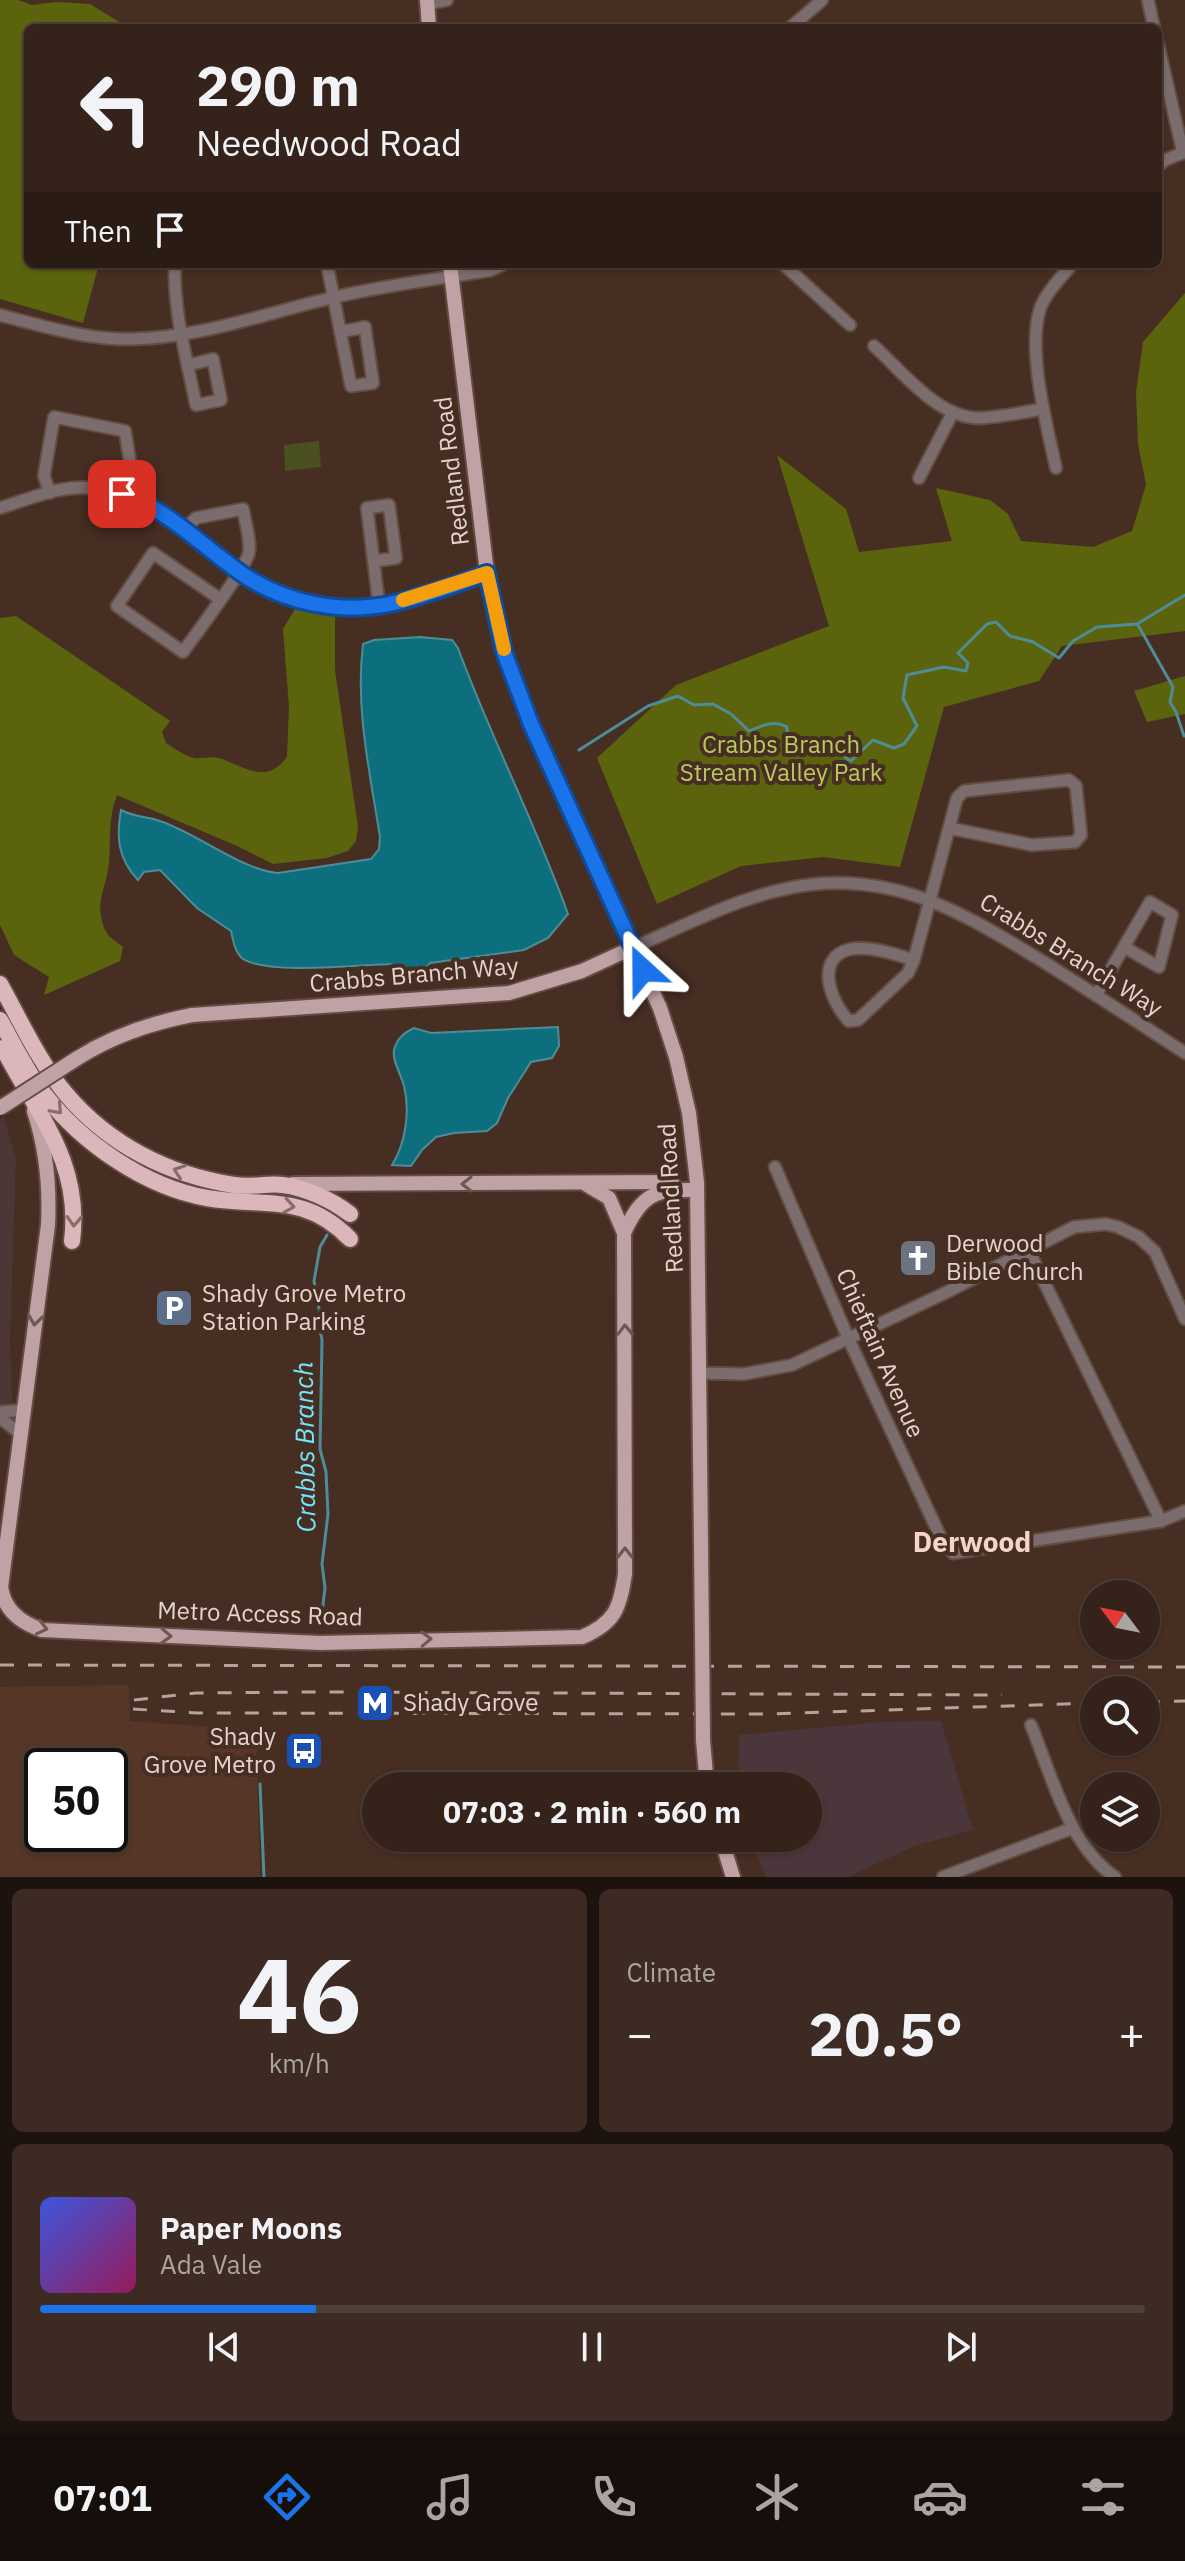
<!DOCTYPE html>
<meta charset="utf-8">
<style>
body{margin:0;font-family:"IBM Plex Sans",sans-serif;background:#3d2a23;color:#f1f3f6;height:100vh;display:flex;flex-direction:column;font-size:30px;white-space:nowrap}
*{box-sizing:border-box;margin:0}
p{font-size:26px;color:#aaa4a2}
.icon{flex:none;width:44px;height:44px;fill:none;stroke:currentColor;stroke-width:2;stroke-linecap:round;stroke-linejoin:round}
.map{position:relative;height:1877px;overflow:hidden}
.drawer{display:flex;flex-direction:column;gap:12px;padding:12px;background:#1d130e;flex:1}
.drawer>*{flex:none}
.banner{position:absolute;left:24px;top:24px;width:1138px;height:244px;border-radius:12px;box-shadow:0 2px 6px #0004,0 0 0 2px #4f3f39;background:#35221a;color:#f1f3f6;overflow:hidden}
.needle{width:52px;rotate:302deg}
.controls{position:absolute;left:1080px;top:1580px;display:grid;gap:16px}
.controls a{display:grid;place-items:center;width:80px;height:80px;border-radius:50%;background:#35221a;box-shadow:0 2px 6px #0004,0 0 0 2px #4f3f39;font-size:40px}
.speed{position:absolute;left:24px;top:1748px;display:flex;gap:16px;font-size:40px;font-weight:700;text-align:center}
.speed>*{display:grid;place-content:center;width:104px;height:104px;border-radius:50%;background:#35221a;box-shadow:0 2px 6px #0004,0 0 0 2px #4f3f39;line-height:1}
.speed .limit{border:4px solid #111;border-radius:12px;background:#fff;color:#111}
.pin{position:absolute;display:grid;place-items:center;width:68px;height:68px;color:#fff;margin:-34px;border-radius:16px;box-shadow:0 4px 12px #0006}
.me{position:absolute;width:88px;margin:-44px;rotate:336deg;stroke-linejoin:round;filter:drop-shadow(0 0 6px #0008)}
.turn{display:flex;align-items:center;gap:28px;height:168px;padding:0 40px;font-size:36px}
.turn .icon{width:104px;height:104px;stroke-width:2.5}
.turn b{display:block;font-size:56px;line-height:68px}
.then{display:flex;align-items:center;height:76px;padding:0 40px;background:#0003;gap:16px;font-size:30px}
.big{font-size:60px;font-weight:700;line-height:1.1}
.drawer .widget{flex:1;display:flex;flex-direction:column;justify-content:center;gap:12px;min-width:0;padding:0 28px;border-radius:12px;background:#3d2a23}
.drawer .dial{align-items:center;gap:0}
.dial b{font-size:104px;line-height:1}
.song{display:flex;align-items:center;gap:24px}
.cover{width:96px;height:96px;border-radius:12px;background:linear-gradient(135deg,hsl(230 70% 55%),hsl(330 70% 35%))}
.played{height:8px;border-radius:4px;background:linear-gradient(90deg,#1a73e8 25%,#4f3f39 25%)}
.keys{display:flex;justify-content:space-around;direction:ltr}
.heat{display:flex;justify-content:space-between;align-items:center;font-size:44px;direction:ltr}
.drawer .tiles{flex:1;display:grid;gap:12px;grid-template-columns:1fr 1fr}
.widget:last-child{grid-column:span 2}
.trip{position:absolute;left:362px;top:1772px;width:460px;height:80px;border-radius:40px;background:#35221a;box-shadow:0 2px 6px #0004,0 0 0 2px #4f3f39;font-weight:700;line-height:80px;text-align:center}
.dock{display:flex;height:128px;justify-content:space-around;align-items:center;background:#150e0a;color:#aaa4a2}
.dock .icon{width:56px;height:56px}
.dock .current{color:#1a73e8}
.dock b{font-size:36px;color:#f1f3f6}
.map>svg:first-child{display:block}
</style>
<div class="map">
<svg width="1185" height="1877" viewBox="0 0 1185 1877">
<rect width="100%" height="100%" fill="#472e23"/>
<polygon fill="#4c3736" points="4,1117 16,1159 10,1339 12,1406 0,1405 0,1120"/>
<polygon fill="#4b363b" points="941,1721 973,1830 914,1846 848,1877 766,1877 751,1838 808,1838 808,1786 738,1786 739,1735 880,1722"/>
<path fill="#563627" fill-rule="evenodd" d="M129,1685L130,1721L256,1730L260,1877H0V1687ZM42,1766H110V1834H42Z"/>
<polygon fill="#4a501f" points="319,441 321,467 285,471 284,445"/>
<g fill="#5b640d">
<polygon points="0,0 18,0 32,5 56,2 90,4 129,28 28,28 28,264 99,264 83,323 0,299"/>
<polygon points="1185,293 1185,631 1062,646 1039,681 944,707 900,867 823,857 741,866 657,904 597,758 676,685 829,626 777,455 846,509 859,552 952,541 936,488 990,500 1008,514 1021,541 1093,547 1132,531 1146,485 1138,444 1136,392 1143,342"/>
<path d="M295,609L335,614V670L358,827L356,841L348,851L327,858L273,864L237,846L117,795C108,817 111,840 109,863C107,888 93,901 105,930C108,937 117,942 123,947L120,961L44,995L49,977L14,955L0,925V618L16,616L170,721L162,732L166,743C174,748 185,756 194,758C202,759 211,756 219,758C244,766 266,786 287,757L289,706L283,629Z"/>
<polygon points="1185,676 1185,714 1147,722 1134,691"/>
</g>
<g fill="#0d6f7e" stroke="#4e8d96" stroke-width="2">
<path d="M420,637L452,640L458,648C491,738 536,824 568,914L548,938L524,950L430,963L420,975L402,974L391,964C359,965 269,975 243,959C235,953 233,940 231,931L197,908L160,870L144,872L138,880C118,859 116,837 121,810C134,817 144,816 157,820C194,831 243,871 278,873L371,859L379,849L380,837C370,773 355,709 363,644L374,640Z"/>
<path d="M558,1027L559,1046L552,1058L531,1062L508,1098L497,1123L487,1131L454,1133L436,1137L422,1150L411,1166L392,1165C406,1143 410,1110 404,1086C401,1074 392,1061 394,1050C397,1038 404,1033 414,1028L431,1033Z"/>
</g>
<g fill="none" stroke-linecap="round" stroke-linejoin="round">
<g stroke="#4e8d96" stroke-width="3">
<polyline points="1138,625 1173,687 1170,702 1176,712 1184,736"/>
<path d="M579,750L648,706L678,696L694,705L713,704L731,714L749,731C762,726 774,719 787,727V749L810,753L822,739C834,743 839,755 851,761L873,740L894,748L904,744L917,726L903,698L907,675L944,667L966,671L968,663L958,653L987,624L996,622L1010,636L1033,642L1059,658L1073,641L1097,627L1137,624L1185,595"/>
<polyline points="322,1613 325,1588 322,1564 328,1514 326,1472 320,1449 322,1340 319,1325 321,1319 314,1281 320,1247 327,1235"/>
<polyline points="260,1784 264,1877"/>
</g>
<defs>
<g id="minor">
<polyline points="1148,0 1154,28"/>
<polyline points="427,4 447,0"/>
<polyline points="790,28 822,0"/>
<polyline points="1158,44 1183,153"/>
<polyline points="1158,166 1165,160 1185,152"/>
<path d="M175,264C173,311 187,360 196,405L221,400L213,359L188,365"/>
<path d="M327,264C335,305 343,345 351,386L373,383L365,327L340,332"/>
<polyline points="783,264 850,325"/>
<path d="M0,315C43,326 87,340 132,339C204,337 266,313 335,297C386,285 439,279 491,270L504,264"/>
<path d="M874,346C904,373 938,419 981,418C1002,417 1023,412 1043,409"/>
<path d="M1056,468C1047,427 1027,350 1040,309C1046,292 1061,278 1072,264"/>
<polyline points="919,478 953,412"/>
<polyline points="50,493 44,476 54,417 125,431 133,480 129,496"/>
<path d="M0,508C19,502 39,494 59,490C121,477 173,519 217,555C239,572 263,592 290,599C365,618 418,596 487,573"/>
<path d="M185,529L196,518L243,509C245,521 251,540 249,552C247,567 195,635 183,652L117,606L153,553L220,599"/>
<polyline points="374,561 396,558 389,505 367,508 379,605"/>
<polygon points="1069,780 1076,786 1081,835 1075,842 1032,845 949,828 957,798 964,791"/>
<path d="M632,948C691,923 751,890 816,884C907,876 973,919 1047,964C1093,993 1139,1023 1185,1053"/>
<path d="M914,960C895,954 871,946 851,949C813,957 831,1003 849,1021L858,1020L908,973L914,960L949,828"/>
<polyline points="1096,995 1150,902 1172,915 1159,967 1124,947"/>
<polyline points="775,1167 849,1340 941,1538 953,1553 1161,1521 1185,1511"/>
<polyline points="1028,1249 1161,1521"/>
<polyline points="699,1373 744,1374 792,1365 947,1292 1074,1227 1106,1224 1118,1227 1139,1237 1155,1252 1185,1319"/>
<polyline points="0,1412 23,1410"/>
<polyline points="0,1418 21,1434"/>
<path d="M1031,1725C1051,1774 1069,1846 1115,1877"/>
<polyline points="943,1877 1073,1828"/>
</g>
<g id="major">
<polyline points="427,0 429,28"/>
<polyline points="450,264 487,573 504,652 531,724 660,1008 676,1057 689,1113 697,1182 702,1637"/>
<path d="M76,1059C112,1036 150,1023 192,1015L509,993L582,971L632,948"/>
<path d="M34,1111C46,1148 50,1186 48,1225L1,1587C4,1610 21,1623 42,1630L320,1643L582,1637C615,1623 620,1608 625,1574L624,1233C642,1193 656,1189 697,1190"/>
<polyline points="293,1184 672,1182"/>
<polyline points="587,1185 609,1198 624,1233"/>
<polyline points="703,1740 707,1786"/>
<polyline points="721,1838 733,1877"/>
</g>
<g id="highway">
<path d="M0,984C20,1020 39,1062 66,1094C109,1145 169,1175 234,1185C251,1188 267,1183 283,1185C306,1188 332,1200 350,1214"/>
<path d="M0,1020C14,1045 27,1072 44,1094C82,1143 145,1187 207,1198C265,1208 304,1192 350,1239"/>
<path d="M3,1048C37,1114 82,1162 72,1241"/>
</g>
</defs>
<use href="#minor" stroke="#634c42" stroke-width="15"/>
<use href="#major" stroke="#634c42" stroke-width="18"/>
<use href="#highway" stroke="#634c42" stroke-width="20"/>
<use href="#minor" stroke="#7b6c6e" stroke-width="11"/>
<use href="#major" stroke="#c0a2a6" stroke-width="14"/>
<use href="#highway" stroke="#dbb7bb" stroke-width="16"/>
<g stroke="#b6a49c" stroke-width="3" stroke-dasharray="14 14" stroke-linecap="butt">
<polyline points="0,1665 1185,1667"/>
<polyline points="134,1700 196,1693 315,1692 1002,1695"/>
<polyline points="1146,1702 1185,1701"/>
<polyline points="133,1709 197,1713 769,1714 1094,1703"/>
</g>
<defs>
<g id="major-bridge">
<polyline points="0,1108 76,1059"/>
<polyline points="702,1637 703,1740"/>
</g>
</defs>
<use href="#major-bridge" stroke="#634c42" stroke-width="18" stroke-linecap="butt"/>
<use href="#major-bridge" stroke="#c0a2a6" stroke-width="14"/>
</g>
<defs><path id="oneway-chevron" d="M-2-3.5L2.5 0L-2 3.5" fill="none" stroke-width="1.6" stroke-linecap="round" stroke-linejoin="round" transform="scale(2)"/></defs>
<g stroke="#8a6c67">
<use href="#oneway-chevron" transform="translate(57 1109) rotate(48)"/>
<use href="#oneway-chevron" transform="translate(179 1171) rotate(-161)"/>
<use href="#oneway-chevron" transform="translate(289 1206) rotate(9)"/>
<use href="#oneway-chevron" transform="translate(74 1221) rotate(93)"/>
</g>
<g stroke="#715751">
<use href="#oneway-chevron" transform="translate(467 1184) rotate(-180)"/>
<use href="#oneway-chevron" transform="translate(35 1320) rotate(98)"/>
<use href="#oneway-chevron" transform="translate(625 1330) rotate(-91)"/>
<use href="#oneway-chevron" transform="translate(625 1553) rotate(-90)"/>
<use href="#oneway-chevron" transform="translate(42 1628) rotate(13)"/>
<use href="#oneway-chevron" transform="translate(166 1636) rotate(2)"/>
<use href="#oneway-chevron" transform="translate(426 1639) rotate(-2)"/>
</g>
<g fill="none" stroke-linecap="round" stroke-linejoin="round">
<defs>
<path id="route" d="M122,494C167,509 200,544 238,571C282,603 341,615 394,603C425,596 457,584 487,573L504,652L531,724L643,970"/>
</defs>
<use href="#route" stroke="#114b97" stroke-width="20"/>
<use href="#route" stroke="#1a73e8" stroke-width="14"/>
<polyline stroke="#f59e0b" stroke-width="14" points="403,600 487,573 504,649"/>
</g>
<defs>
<symbol id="church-square" viewBox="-11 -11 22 22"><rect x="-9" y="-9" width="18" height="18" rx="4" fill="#6b7280" stroke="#472e23"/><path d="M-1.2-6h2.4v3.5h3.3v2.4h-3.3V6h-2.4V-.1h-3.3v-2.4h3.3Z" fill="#fff"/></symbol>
<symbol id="parking-square" viewBox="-11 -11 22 22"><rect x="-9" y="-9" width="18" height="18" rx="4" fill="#5c6f8a" stroke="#472e23"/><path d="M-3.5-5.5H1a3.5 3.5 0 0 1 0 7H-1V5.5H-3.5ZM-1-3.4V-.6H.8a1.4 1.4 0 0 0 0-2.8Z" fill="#fff"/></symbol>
<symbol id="metro-square" viewBox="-11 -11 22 22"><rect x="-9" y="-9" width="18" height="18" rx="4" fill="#1a4fb4" stroke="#472e23"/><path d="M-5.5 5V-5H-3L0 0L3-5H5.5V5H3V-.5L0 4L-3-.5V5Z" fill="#fff"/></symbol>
<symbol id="bus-square" viewBox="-11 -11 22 22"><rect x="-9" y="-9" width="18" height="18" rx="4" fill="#1a4fb4" stroke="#472e23"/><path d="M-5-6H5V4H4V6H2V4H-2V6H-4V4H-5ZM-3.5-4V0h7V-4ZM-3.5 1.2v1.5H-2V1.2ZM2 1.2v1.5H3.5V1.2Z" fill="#fff"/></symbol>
</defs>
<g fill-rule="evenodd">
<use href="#church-square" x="896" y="1236" width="44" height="44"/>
<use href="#parking-square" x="152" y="1286" width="44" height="44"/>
<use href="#metro-square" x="353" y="1681" width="44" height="44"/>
<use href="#bus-square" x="282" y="1729" width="44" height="44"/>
</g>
<g text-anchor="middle" stroke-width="8" stroke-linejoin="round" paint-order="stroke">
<g font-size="24" fill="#e4d4cd" stroke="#472e23">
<text transform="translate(452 471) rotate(-97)" y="8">Redland Road</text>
<text transform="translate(1071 955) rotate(32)" y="8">Crabbs Branch Way</text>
<text transform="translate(414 975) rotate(-5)" y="8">Crabbs Branch Way</text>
<text transform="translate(671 1198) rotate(-93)" y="8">Redland Road</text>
<text transform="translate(880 1353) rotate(66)" y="8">Chieftain Avenue</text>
<text transform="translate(260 1614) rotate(2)" y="8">Metro Access Road</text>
</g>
<g font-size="24" fill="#bac95d" stroke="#472e23">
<text x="781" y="753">Crabbs Branch<tspan x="781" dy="28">Stream Valley Park</tspan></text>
</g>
<g font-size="24" fill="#e4d4cd" stroke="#472e23" text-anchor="start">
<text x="946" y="1252">Derwood<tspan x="946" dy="28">Bible Church</tspan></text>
<text x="202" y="1302">Shady Grove Metro<tspan x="202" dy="28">Station Parking</tspan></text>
<text x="403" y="1711">Shady Grove</text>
<text x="276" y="1745" text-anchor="end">Shady<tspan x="276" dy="28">Grove Metro</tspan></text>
</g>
<g font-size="26" font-style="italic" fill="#73e5fa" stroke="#472e23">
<text transform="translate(305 1447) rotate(-91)" y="9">Crabbs Branch</text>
</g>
<g font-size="28" font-weight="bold" fill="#f6d5c7" stroke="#472e23">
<text x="972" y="1552">Derwood</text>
</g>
</g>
</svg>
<div class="controls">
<a><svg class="needle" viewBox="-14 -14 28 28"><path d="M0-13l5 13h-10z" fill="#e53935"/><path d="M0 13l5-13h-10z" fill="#aaa4a2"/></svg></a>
<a><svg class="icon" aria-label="search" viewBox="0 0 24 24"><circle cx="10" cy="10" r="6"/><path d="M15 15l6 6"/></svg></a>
<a><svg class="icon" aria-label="layers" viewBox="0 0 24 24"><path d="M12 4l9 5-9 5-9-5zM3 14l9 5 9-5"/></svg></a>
</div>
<div class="speed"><div class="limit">50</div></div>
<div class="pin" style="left:122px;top:494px;background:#d93025"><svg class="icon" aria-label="arrive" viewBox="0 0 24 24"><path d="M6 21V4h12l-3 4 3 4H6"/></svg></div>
<svg class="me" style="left:643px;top:970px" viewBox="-20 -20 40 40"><path d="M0-17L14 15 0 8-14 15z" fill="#1a73e8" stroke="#fff" stroke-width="4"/></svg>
<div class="trip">07:03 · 2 min · 560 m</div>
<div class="banner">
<div class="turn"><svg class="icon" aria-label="left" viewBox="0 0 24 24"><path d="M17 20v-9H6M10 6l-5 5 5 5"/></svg><div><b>290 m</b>Needwood Road</div></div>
<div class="then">Then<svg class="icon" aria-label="arrive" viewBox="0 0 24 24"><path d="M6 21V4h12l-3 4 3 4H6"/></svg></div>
</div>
</div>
<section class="drawer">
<div class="tiles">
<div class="widget dial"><b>46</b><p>km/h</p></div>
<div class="widget"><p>Climate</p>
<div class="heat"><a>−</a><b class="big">20.5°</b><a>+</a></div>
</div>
<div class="widget">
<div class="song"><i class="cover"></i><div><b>Paper Moons</b><p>Ada Vale</p></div></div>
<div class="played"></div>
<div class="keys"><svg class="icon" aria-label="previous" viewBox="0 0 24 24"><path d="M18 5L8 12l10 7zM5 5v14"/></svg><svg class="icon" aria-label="pause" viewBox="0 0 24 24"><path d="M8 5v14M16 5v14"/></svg><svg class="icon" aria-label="next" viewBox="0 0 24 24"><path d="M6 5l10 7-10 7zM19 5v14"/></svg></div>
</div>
</div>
</section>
<nav class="dock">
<b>07:01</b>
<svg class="icon current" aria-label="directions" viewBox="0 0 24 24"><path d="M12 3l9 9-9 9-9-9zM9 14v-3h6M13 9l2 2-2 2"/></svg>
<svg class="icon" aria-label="music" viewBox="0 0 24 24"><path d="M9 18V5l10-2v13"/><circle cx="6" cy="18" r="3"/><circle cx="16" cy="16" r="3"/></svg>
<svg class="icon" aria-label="phone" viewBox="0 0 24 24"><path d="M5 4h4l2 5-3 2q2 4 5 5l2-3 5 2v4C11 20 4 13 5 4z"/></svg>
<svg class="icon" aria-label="climate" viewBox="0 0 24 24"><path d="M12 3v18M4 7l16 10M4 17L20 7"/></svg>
<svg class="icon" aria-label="car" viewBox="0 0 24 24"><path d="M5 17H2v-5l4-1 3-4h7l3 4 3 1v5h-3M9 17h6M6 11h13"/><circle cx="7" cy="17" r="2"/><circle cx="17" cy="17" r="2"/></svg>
<svg class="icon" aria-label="filters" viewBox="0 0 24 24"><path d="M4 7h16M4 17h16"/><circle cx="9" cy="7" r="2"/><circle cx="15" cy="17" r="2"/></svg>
</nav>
